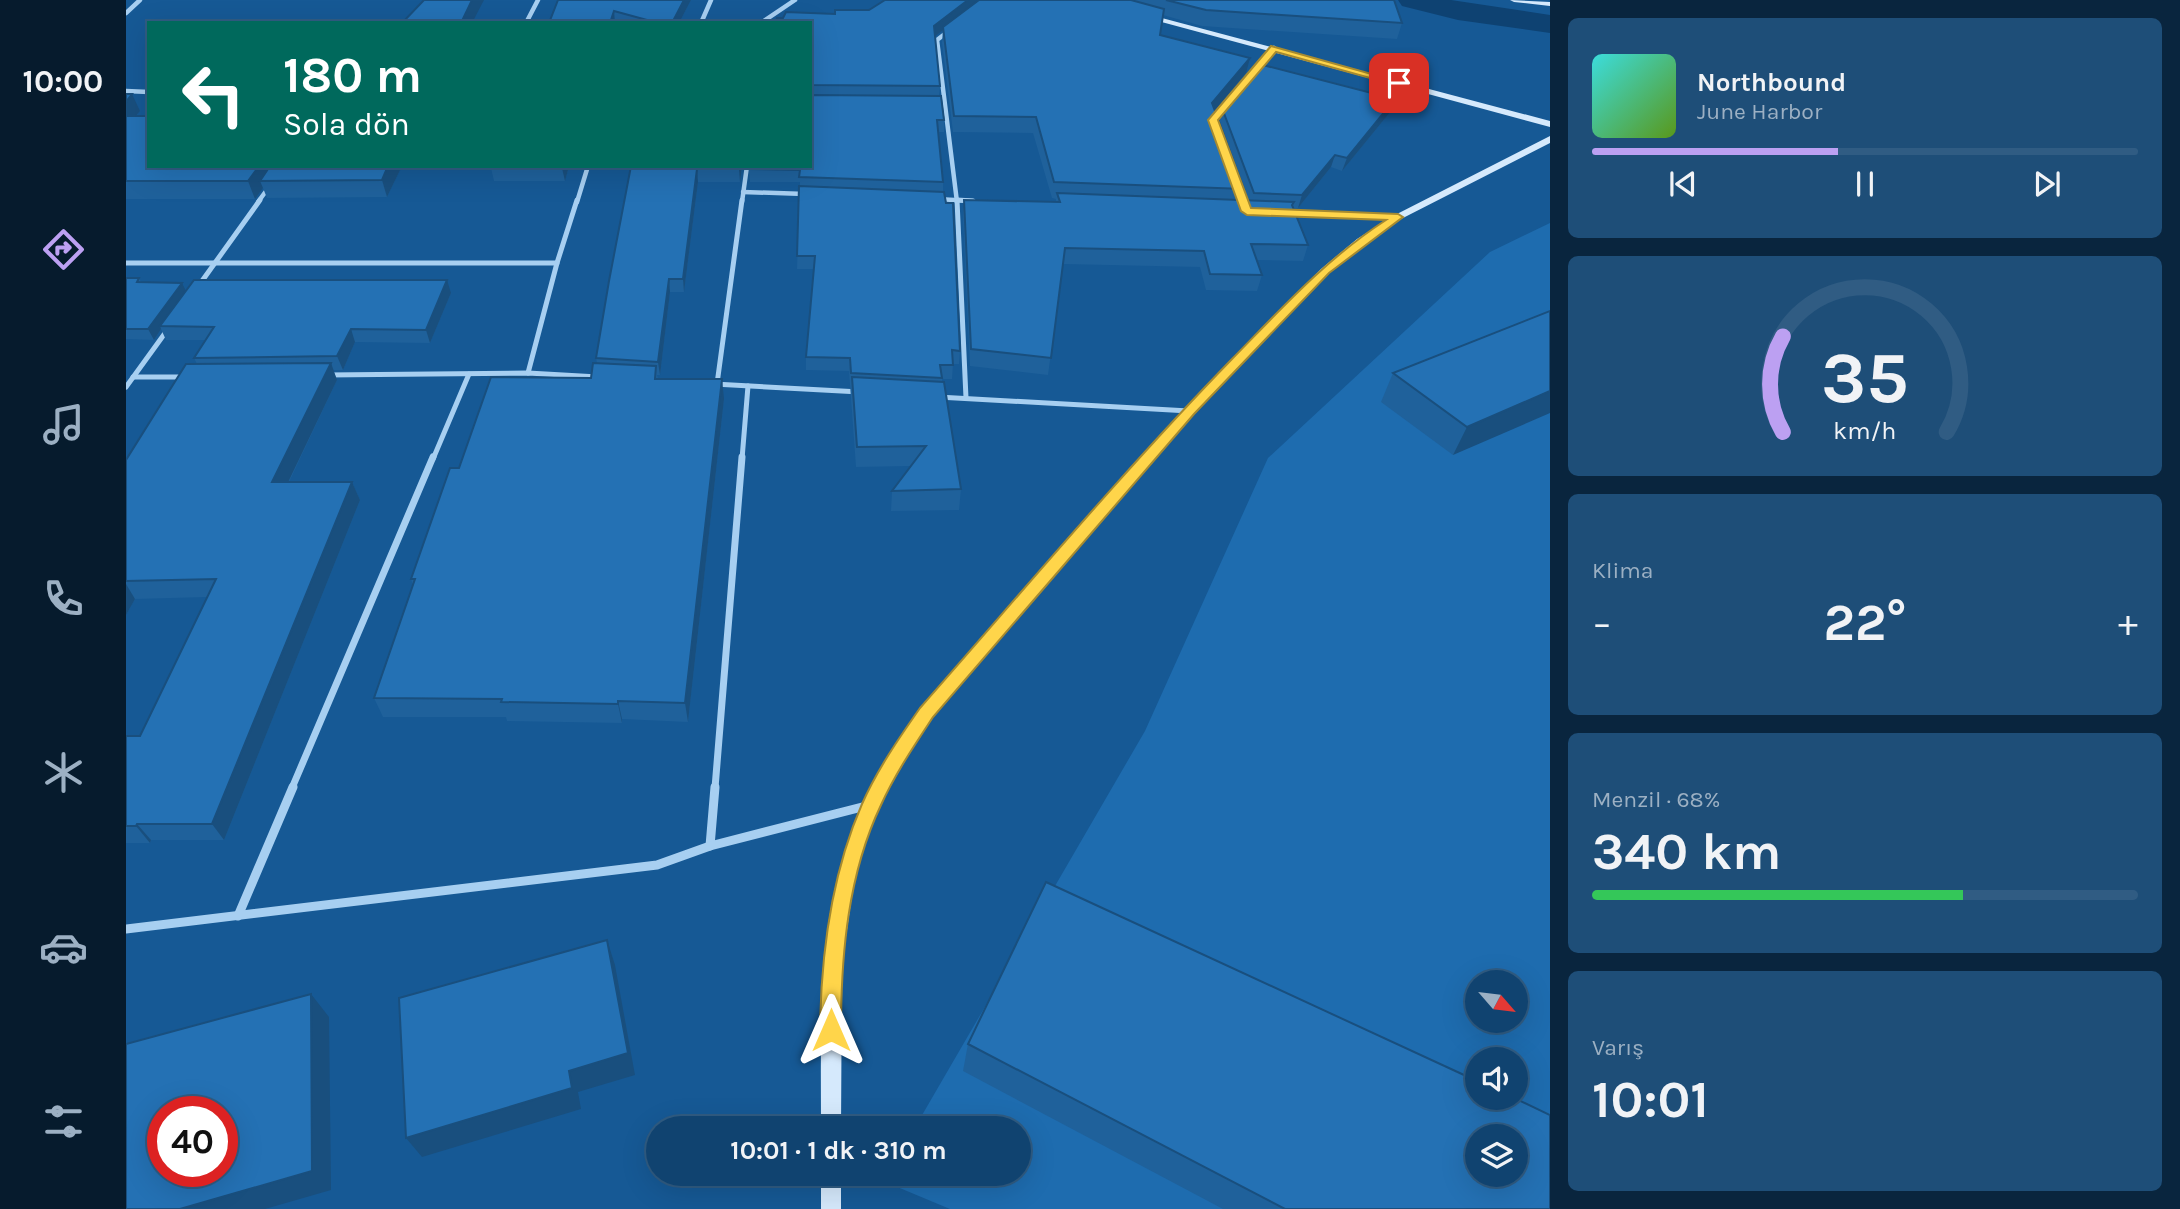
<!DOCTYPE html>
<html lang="tr">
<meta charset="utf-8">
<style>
body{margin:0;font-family:Karla,sans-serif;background:#1e4e78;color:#f1f3f6;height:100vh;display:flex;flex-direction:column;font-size:26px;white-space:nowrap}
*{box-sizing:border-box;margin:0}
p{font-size:23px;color:#9cb0c3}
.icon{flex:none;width:38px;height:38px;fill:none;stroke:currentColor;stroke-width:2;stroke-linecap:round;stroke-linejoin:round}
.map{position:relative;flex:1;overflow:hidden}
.details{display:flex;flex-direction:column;gap:18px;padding:18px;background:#09253e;width:630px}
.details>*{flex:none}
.top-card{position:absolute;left:21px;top:21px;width:665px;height:147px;border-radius:0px;box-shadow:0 7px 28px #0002,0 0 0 2px #305c83;background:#00695c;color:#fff;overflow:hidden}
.needle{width:46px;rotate:118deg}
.tools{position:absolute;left:1339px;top:970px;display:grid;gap:14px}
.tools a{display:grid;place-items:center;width:63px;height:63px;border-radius:50%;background:#104370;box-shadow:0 7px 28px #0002,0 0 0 2px #305c83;font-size:35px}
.speed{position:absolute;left:21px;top:1096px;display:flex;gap:14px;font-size:35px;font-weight:700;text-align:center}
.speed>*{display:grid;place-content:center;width:91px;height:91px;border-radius:50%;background:#104370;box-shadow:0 7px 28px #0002,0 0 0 2px #305c83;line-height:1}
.speed .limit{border:10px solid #d22;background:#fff;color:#111}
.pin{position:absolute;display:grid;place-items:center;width:60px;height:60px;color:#fff;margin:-30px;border-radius:14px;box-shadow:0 4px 10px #0006}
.me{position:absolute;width:77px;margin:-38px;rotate:0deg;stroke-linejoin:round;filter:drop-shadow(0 0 5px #0008)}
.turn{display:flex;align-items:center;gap:24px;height:147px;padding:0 21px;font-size:32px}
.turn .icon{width:91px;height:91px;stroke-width:2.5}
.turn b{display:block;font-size:49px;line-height:60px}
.big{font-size:52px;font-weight:700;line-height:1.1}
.details .card{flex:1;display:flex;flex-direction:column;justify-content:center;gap:10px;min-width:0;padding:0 24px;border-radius:10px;background:#1e4e78}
.details .dial{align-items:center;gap:0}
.dial svg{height:182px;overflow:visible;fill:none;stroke:#305c83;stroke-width:7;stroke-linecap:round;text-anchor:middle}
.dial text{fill:#f1f3f6;stroke:none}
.song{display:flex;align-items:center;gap:21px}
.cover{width:84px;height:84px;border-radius:10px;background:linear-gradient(135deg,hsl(180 70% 55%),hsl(90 70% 35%))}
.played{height:7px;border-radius:4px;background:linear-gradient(90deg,#bca0f2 45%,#305c83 45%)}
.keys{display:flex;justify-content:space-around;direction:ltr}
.heat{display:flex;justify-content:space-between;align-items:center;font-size:38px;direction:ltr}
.charge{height:10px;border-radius:5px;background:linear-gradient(90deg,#34c759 68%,#305c83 0)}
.trip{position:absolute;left:520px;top:1116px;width:385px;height:70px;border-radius:35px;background:#104370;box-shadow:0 7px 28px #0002,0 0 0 2px #305c83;font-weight:700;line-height:70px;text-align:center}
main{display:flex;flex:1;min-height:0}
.dock{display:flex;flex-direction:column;width:126px;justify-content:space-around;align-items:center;background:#061b2d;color:#9cb0c3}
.dock .icon{width:49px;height:49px}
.dock .active{color:#bca0f2}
.dock b{font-size:32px;color:#f1f3f6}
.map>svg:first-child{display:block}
</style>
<main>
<nav class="dock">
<b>10:00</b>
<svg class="icon active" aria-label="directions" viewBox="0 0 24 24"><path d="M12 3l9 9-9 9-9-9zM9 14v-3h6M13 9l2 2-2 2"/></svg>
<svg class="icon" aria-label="music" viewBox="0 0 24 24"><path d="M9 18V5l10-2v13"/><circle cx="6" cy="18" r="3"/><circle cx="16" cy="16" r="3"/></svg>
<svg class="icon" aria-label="phone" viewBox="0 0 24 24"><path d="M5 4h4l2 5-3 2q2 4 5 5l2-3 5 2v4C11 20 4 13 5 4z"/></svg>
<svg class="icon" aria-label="climate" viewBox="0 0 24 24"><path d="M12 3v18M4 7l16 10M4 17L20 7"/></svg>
<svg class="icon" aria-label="car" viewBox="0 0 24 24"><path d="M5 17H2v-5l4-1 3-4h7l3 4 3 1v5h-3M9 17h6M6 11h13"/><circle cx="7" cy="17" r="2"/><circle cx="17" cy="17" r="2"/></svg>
<svg class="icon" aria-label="filters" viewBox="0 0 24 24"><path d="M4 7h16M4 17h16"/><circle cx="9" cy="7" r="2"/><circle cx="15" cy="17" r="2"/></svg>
</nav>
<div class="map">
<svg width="1424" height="1209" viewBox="0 0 1424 1209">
<rect width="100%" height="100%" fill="#165995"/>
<path fill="#1e6caf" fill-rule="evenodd" d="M1424,223V1209H824L757,1181L761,1174H892V1129H788L1019,731L1142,458L1364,252ZM1351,982H1390V1020H1351ZM1351,1059H1390V1097H1351ZM1351,1136H1390V1174H1351Z"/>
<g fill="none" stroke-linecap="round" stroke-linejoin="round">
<polygon fill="#0e4272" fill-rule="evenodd" points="1272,0 1325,0 1424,15 1424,33 1332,20 1276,6"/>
<g stroke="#a7cff1" stroke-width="4.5">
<polyline points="0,13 14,0"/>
<polyline points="400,23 412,0"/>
<polyline points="575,23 585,0"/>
<polyline points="635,23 669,0"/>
<polyline points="824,30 811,40 831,202"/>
<polyline points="1128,72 1148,48"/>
<polyline points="0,91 23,92"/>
<polyline points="617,192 679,194"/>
<polyline points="810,199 847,201"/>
<polyline points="132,202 143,187"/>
<polyline points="451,202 462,166"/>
<polyline points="616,202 621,166"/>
</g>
<g stroke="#a7cff1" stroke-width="5">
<polyline points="831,200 840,398"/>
<polyline points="831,200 847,201"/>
<polyline points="1160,213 1272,217"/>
<polyline points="0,263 431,263"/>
<polyline points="71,288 134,200"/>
<polyline points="402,373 431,263 451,200"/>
<polyline points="200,375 402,373 472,377"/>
<polyline points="7,377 59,377"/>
<polyline points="588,384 734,392"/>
<polyline points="591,384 616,200"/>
<polyline points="0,387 42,329"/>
<polyline points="812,397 1063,411"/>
<polyline points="307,459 343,374"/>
<polyline points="616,459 622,386"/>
</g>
<g stroke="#a7cff1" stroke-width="7">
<polyline points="166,788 307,457"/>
<polyline points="589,788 616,457"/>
</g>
<g stroke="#a7cff1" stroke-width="9">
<polyline points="584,846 589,787"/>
<polyline points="112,916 167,787"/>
<polyline points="0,929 531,865 584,846 744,805"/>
</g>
<g fill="#d5e9fc" fill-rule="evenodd">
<polygon points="1384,0 1424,2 1424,6 1388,2"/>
<polygon points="1017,13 1424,121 1424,127 1017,17"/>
<path d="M1424,136V143L1275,219L1239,243L1203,273L1067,414L805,716L754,804L739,842L728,882L716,964L715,1129H695C695,1034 691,935 722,844C738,794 767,751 795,708L1059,408L1195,269L1231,239L1269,215Z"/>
<rect x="695" y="1174" width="20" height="35"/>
</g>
</g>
<g fill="#1f619b">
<polygon points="432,0 565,0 554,21 593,23 423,23"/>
<polygon points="759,0 1268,0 1276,23 1271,39 1076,26 1037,15 1034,35 1120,73 1089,111 1118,189 1115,200 1123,201 1093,120 1096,108 1269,99 1265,111 1216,171 1205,167 1172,208 1167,208 1182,245 1177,261 1131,260 1136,275 1131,291 1080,290 1074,267 937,264 922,375 844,366 837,216 838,200 930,202 930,199 926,198 907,133 827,132 816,42 817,30 809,36 814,86 813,96 818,120 818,132 812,132 817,182 817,192 834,351 833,364 827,364 826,379 816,379 816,382 835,489 833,510 765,511 766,491 785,466 730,467 723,371 680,370 680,357 688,269 671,269 674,182 624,182 623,169 684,166 684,23 657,18 743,10"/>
<polygon points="0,94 14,111 10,116 23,166 276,166 261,197 141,198 137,188 129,199 0,199"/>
<polygon points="443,166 439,181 368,181 365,168"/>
<polygon points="505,166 616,166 614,182 572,182 558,292 544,292 534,375 531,375 532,379 598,399 562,722 496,719 496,723 381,721 380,717 257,717 248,698 287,585 285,579 333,468 465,378 471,363 470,358"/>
<polygon points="0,278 13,278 15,282 60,291 325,293 304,343 229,342 217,370 207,370 211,380 163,482 226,482 234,500 98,840 25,840 24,843 0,843 0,736 14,736 81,597 9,599 0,615 0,460 71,364 68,358 79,340 40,340 35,329 28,340 0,339"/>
<polygon points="1424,311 1327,455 1255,402 1267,373"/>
<polygon points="842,1044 1424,1209 1097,1209 837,1071"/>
</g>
<g fill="#194f7e">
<polygon points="346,0 358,0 346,23 335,23"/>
<polygon points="558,0 565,0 553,23 547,21"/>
<polygon points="842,0 855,0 807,38 808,26"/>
<polygon points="488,11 489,23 484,23"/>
<polygon points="1124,58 1120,73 1082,119 1086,103"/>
<polygon points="6,94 14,111 0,128 0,102"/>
<polygon points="1269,99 1265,111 1216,171 1221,158"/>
<polygon points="1209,155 1205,167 1172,208 1176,195"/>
<polygon points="133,166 154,166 134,181 137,188 129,199 122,181"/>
<polygon points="262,166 276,166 261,197 256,180"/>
<polygon points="437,166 443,166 439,181 436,168"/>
<polygon points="614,166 616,166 614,182 613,169"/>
<polygon points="571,169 572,182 558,292 557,279"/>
<polygon points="543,279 544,292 534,375 532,362"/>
<polygon points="321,280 325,293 304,343 300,330"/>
<polygon points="56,283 61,293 34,326 35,329 28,340 22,329"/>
<polygon points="225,329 229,342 217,370 211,356"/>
<polygon points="205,363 211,380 154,499 146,482"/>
<polygon points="596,379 598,399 562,722 559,703"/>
<polygon points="1424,391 1424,413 1327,455 1341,427"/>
<polygon points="226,482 234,500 98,840 86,824"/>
<polygon points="0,584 9,599 0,615"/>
<polygon points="492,701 496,719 496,723 492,704"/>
<polygon points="11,824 25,840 24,843 10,826"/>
<polygon points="481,940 489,965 509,1075 452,1092 455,1109 296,1157 280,1138 443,1071"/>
<polygon points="185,994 203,1017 205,1190 139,1209 54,1209"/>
</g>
<g fill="#2471b4" stroke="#194f7e" stroke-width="2" fill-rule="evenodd">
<polygon points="298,0 346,0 335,23 276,23"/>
<polygon points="432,0 558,0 547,21 593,23 532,23 488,11 484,23 423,23"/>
<polygon points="759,0 842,0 808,26 814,86 684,85 684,23 650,23 651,18 657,18 660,12 709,14 709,10 743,10"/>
<polygon points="853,0 1005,0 1038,9 1034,35 1124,58 1086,103 1118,189 928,182 910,117 828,116 817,27"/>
<polygon points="1040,0 1268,0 1276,23 1080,10"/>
<polygon points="1133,64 1269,99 1221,158 1209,155 1176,195 1128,193 1096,108"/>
<polygon points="0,94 6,94 0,102"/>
<polygon points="684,95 815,96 818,120 811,120 817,182 673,177 674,170 623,169 623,166 684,166"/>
<polygon points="0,116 23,116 23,166 133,166 122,181 0,181"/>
<polygon points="144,166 262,166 256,180 134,181"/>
<polygon points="366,166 437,166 436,168 365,168"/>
<polygon points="505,166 614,166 613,169 571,169 557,279 543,279 532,362 470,358 483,281"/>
<polygon points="673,186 818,192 820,203 827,203 834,351 826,350 827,365 814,365 816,378 725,373 724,358 680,357 689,256 671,256"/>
<polygon points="931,193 1168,202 1166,205 1182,245 1125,244 1136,275 1084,274 1078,251 939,248 925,358 845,349 838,200 934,202"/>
<polygon points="0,278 13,278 11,282 56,283 22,329 0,329"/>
<polygon points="68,280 321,280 300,330 225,329 211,356 68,358 88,327 34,326"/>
<polygon points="1424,311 1424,391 1341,427 1267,373"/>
<polygon points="205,363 146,482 226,482 86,824 11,824 10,826 0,826 0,736 14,736 90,579 0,581 0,460 60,364"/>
<polygon points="467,363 530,366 529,379 596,379 559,703 492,701 492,704 375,702 376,699 248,698 289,579 285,579 324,468 333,468 365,377 465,378"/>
<polygon points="726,377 818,382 835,489 766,491 800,446 731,447"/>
<path d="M920,882L1351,1081V1097H1386L1424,1115V1209H1159L842,1044ZM1351,1136H1390V1174H1351Z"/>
<polygon points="481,940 502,1053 443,1071 446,1088 280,1138 273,998"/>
<path d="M185,994L186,1171L54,1209H0V1044ZM37,1111H96V1171H37Z"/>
</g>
<path fill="#ffd54a" stroke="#a68a30" stroke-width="2" d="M1145,46L1278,83L1273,86L1150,52L1092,120L1125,208L1272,214L1277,217L1203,273L1068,414L807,717C788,746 769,774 755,805C722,874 715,954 715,1030L712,1037L705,1040L697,1037L694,1030C695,952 705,875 736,804C751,770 773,738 794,708C897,591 998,470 1106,359C1155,309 1201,258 1260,220L1121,215L1115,211L1082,120Z"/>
</svg>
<div class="tools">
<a><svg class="needle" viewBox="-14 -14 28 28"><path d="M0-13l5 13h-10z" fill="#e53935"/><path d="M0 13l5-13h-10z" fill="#9cb0c3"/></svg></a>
<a><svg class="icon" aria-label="sound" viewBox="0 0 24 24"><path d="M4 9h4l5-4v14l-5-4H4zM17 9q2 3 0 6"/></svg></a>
<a><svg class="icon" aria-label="layers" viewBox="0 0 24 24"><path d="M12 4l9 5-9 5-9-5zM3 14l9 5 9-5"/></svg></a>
</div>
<div class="speed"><div class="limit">40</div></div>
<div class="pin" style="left:1273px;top:83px;background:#d93025"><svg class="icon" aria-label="arrive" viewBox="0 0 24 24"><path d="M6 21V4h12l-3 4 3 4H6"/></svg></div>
<svg class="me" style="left:705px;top:1030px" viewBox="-20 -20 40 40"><path d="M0-17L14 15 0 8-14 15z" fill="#ffd54a" stroke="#fff" stroke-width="4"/></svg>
<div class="trip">10:01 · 1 dk · 310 m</div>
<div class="top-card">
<div class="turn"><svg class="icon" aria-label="left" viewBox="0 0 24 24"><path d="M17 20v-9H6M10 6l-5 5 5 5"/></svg><div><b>180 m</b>Sola dön</div></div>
</div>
</div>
<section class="details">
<div class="card">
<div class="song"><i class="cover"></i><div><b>Northbound</b><p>June Harbor</p></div></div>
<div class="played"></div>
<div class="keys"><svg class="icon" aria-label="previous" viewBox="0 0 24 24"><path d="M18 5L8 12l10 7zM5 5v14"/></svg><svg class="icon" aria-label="pause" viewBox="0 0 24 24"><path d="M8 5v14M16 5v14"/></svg><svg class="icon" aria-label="next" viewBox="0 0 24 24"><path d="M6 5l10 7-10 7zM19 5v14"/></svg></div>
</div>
<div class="card dial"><svg viewBox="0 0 100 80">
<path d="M14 69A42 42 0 1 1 86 69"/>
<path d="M14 69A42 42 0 0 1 14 27" stroke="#bca0f2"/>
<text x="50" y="56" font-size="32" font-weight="700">35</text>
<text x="50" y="72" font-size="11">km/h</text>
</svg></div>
<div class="card"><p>Klima</p>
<div class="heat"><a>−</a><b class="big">22°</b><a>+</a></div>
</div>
<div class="card"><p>Menzil · 68%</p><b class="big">340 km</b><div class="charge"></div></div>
<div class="card"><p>Varış</p><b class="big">10:01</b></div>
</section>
</main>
